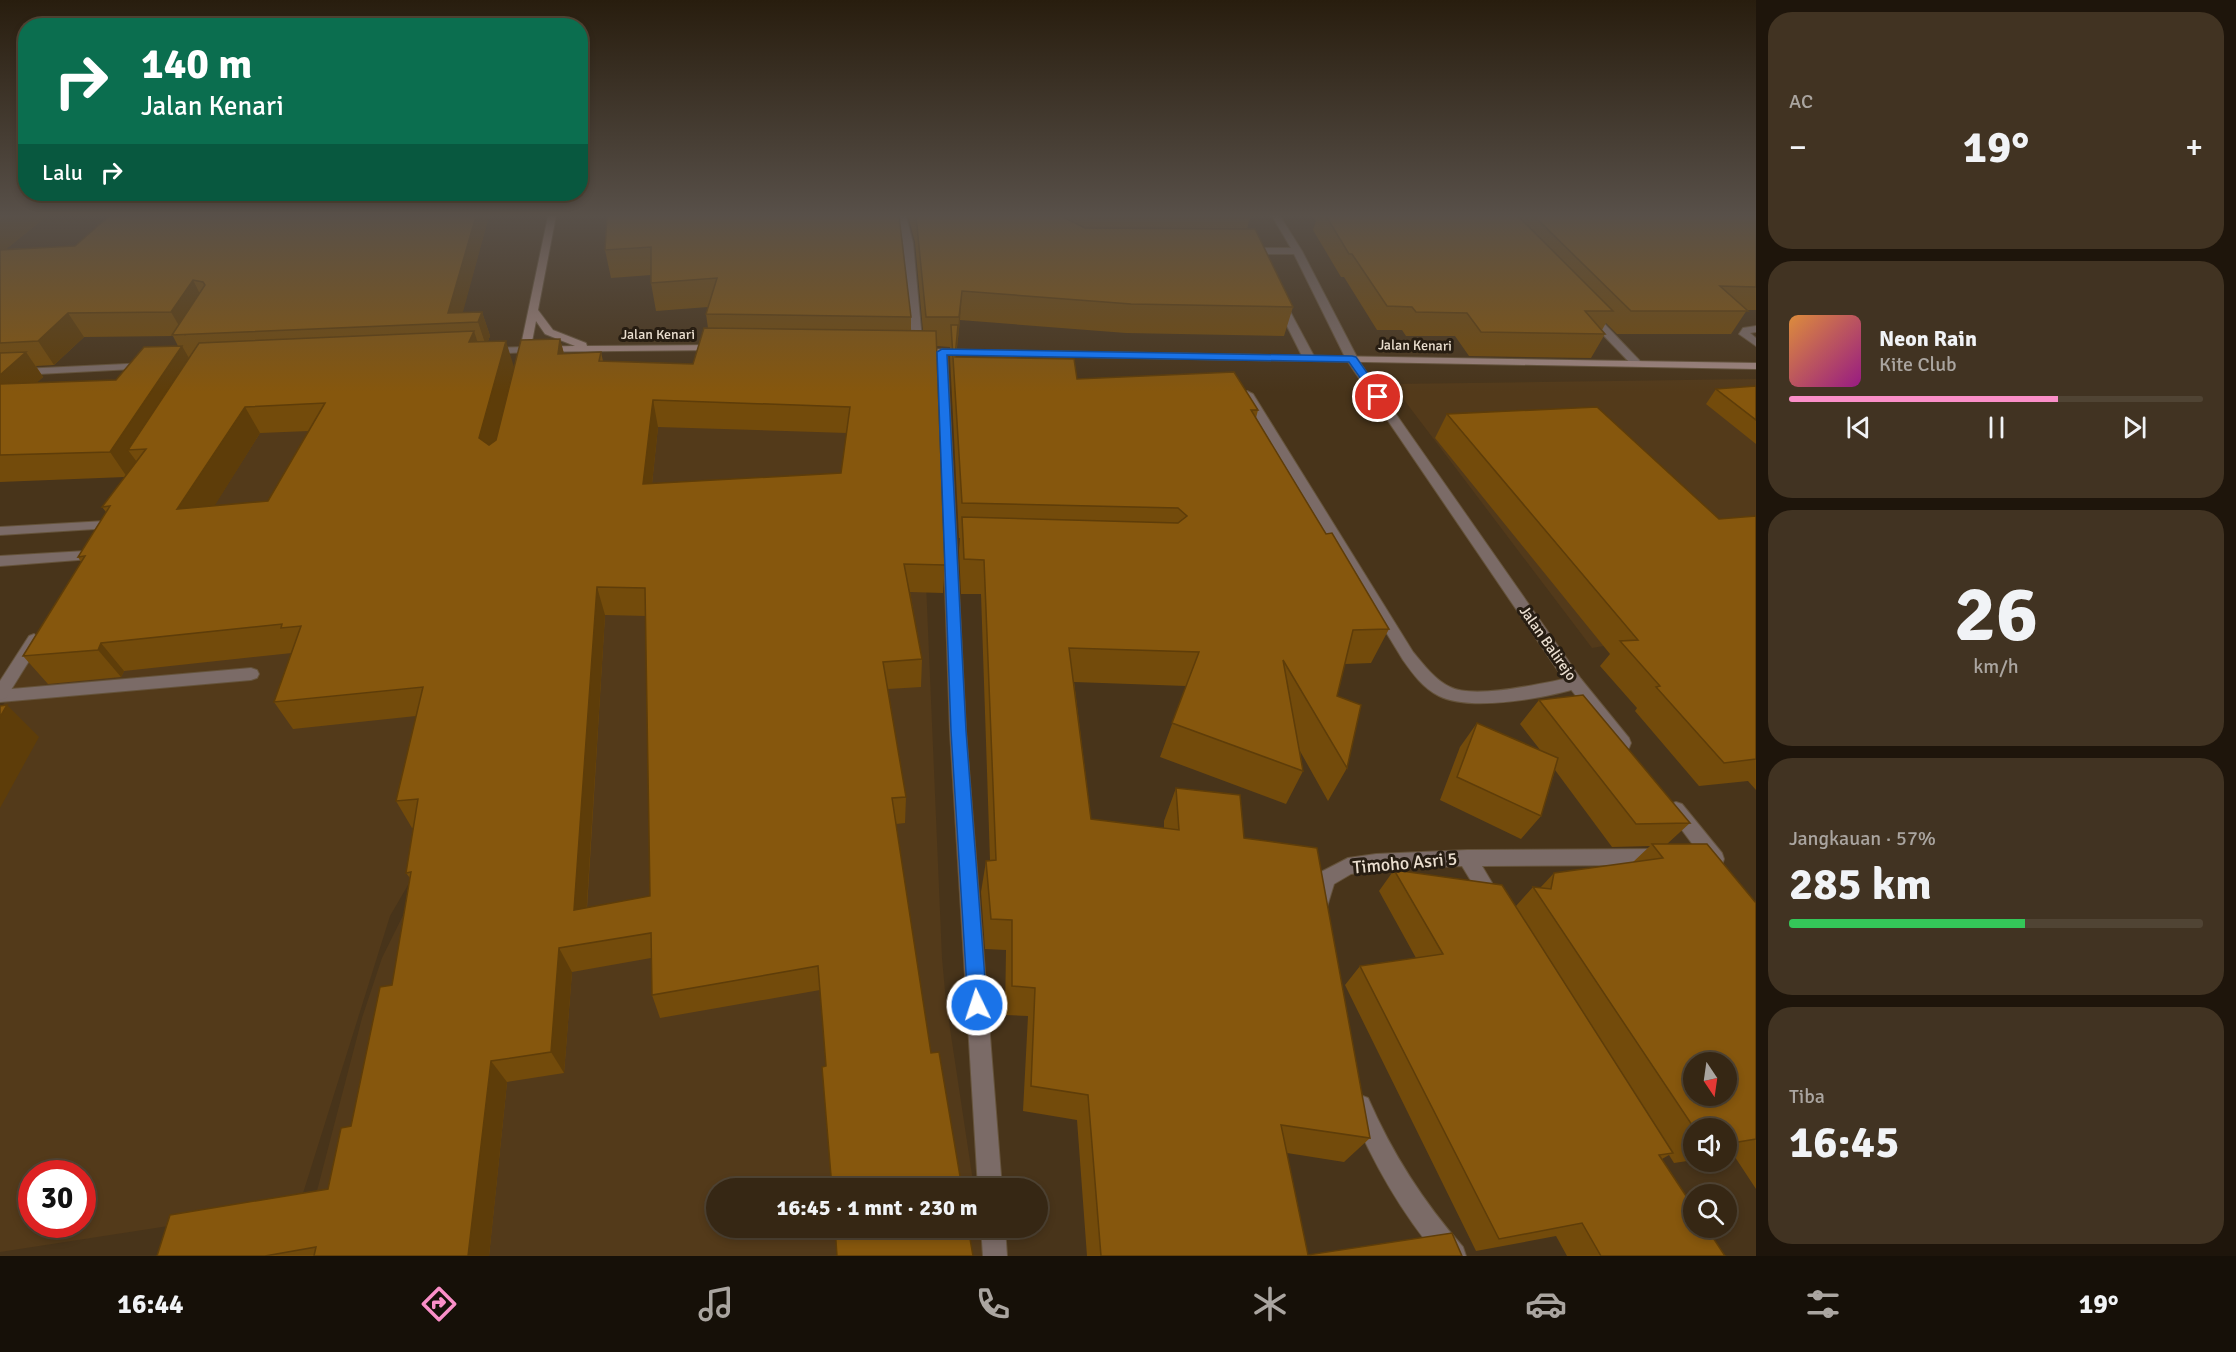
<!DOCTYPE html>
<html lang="id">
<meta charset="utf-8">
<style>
body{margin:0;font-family:Signika,sans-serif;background:#413322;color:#f1f3f6;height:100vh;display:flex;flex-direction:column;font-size:22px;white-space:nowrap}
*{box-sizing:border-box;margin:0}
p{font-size:20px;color:#aaa5a0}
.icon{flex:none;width:33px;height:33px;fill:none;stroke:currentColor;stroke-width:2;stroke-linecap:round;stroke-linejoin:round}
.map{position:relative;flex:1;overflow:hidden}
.details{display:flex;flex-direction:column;gap:12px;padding:12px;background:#1e150b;width:480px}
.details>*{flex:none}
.top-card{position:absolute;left:18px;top:18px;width:570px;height:183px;border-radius:24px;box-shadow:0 3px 9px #0003,0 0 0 2px #504434;background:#0b6e4f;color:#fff;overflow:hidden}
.needle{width:39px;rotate:167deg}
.fabs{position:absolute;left:1683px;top:1052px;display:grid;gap:12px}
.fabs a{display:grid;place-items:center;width:54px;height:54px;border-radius:50%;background:#362714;box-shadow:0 3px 9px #0003,0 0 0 2px #504434;font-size:30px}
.speed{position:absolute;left:18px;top:1160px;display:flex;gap:12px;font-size:30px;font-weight:700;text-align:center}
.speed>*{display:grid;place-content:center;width:78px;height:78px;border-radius:50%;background:#362714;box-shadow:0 3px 9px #0003,0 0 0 2px #504434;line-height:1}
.speed .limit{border:9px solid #d22;background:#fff;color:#111}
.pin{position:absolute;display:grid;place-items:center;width:51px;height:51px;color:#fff;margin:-26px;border:3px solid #fff;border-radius:50%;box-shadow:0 2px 6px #0007}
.me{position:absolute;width:66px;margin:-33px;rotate:356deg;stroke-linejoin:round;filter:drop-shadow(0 0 4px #0008)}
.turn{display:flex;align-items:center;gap:21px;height:126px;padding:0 24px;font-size:27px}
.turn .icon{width:78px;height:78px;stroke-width:2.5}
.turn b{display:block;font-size:42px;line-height:51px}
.then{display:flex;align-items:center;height:57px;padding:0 24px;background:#0003;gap:12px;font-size:22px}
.big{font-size:45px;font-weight:700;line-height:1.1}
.details .widget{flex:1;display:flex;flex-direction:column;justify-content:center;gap:9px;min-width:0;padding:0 21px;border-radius:24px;background:#413322}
.details .dial{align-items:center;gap:0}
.dial b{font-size:78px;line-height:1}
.song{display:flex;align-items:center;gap:18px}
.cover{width:72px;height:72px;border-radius:9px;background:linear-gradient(135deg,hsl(30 70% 55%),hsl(310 70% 35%))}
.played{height:6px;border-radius:3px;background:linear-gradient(90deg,#fa8fc8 65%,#504434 65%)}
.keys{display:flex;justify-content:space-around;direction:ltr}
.heat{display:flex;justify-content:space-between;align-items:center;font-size:33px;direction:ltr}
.charge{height:9px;border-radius:4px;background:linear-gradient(90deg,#34c759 57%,#504434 0)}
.trip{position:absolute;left:706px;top:1178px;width:342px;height:60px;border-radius:30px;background:#362714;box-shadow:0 3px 9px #0003,0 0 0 2px #504434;font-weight:700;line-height:60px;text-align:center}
.dock{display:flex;height:96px;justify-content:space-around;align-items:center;background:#161008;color:#aaa5a0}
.dock .icon{width:42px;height:42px}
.dock .selected{color:#fa8fc8}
.dock b{font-size:27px;color:#f1f3f6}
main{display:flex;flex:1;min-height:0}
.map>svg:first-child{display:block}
</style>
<main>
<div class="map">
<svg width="1756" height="1256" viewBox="0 0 1756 1256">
<rect width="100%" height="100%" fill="#48341a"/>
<g fill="#533a1a" fill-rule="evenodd">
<polygon points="568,372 917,372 942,958 946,1002 974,1188 717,1188 717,1227 979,1227 984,1256 300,1256 362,1018 382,958 442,836"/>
<path d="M565,375L437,835L390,916L299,1206L0,1252V710L200,379ZM32,1173H82V1224H32Z"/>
<polygon points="1756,379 1756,620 1592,648 1392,384"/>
</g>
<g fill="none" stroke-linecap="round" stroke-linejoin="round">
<defs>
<g id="service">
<polygon points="898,216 906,216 913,243 923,350 918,353 913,350 903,243"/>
<polygon points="1585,312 1593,312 1641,362 1641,366 1633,366 1585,316"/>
<polygon points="1756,326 1756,332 1750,333 1756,338 1756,346 1739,334 1743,328"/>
<polygon points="251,668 257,670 259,674 257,678 251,680 0,702 0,690"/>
</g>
<g id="minor">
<polygon points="1272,216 1280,216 1302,251 1358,359 1356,361 1352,362 1346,359 1294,254 1246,254 1241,251 1246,248 1291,248"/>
<polygon points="1276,300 1285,302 1315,358 1313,360 1309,361 1303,358 1275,302"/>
<polygon points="525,347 529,348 529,352 489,354 484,351 489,348"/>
<polygon points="942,349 947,352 966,731 1002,1188 978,1188 950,731 937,352"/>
<polygon points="148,363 152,364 152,368 0,376 0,370"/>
<path d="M1247,391L1253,394L1413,652C1424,665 1435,680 1450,687C1476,700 1546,682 1575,677L1581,679L1583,683L1581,687C1547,698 1471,712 1439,696C1423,688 1413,674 1403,660L1241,394Z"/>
<polygon points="106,521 113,525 111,528 0,535 0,527"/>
<polygon points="86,551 93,556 91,559 0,566 0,556"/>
<polygon points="34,634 42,640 6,698 0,700 0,681 29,636"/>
<polygon points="1659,849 1666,851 1668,857 1666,863 1659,865 1482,866 1501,898 1499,904 1492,907 1485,904 1462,866 1376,870 1351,874 1334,884 1326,910 1319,913 1312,910 1309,904 1319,873 1348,858 1376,854 1467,850"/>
<path d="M1360,1095L1368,1098C1392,1153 1423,1202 1463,1247L1466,1256H1438C1400,1211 1372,1161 1349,1106L1352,1098Z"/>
<polygon points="981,1227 1005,1227 1007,1256 983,1256"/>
</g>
<g id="tertiary">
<polygon points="1352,356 1356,357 1581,679 1629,738 1631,743 1629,748 1623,750 1617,748 1569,687 1346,359"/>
<polygon points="1676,802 1682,804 1722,853 1724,859 1722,865 1715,867 1708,865 1670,814 1667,809 1670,804"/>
</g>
<g id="secondary">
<path d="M548,216H556L538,310L553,330L586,343L587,346L716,345L720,346V350L521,352L520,350ZM536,321L545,334L575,346L531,347Z"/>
<polygon points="917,349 1756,363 1756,369 913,354 913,350"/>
</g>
</defs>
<use href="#service" stroke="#65533b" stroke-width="2"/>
<use href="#minor" stroke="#65533b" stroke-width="2"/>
<use href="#tertiary" stroke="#65533b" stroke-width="2"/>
<use href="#secondary" stroke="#65533b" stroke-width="2"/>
<use href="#service" fill="#7b6b67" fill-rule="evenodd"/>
<use href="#minor" fill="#7b6b67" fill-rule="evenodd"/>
<use href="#tertiary" fill="#7b6b67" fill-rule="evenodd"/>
<use href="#secondary" fill="#a08681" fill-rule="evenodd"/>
</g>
<g fill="#734b0b" fill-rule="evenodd">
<path d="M0,216H47L6,249L75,246L489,216L462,313L482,312L490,336L488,341L514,367L495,440L560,339L564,354L601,352L603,361L693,364L708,328L706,314L708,307L656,311L651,283V275L611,278L605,250L607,216L911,317V331H923L915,242L908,216H1249L1250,218L1247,229L1293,307L1284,336L1126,333L960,320L956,357L1077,379L1258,410L1256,418L1326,534L1389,629L1371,663L1345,664L1337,696L1347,768L1328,801L1300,751L1303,771L1286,804L1160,757L1186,686L1074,682L1091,819L1164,828V821L1176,788L1244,838L1370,1138L1344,1162L1287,1153L1308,1255L1462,1256H1087L1077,1120L1023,1111L1028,1016L1005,1015L1006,950L985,949L981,892L986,861L990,860L981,594H961L959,551L960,538H959L950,357V347L937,346L945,565L943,593L910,592L922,659L921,687L888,689L906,797L905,823L896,824L826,1066L820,990L660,1018L652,995L651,958L572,972L564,1073L507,1082L489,1256H157L328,1189L351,1126L392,985L410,878L406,873L414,827L412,828L396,801L416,716L293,729L274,702L292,653L124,671L121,677L48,684L23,656L81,562L78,557L106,512L102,507L125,477L0,482ZM173,336L178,346L116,380L36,383L43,377L36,366L54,365L84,337ZM658,427L847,433L841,473L652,484ZM309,431L268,501L214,506L260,433ZM605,615L646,616L650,896L587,908Z"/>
<polygon points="1313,216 1756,216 1756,310 1747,310 1731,334 1617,334 1606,323 1602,330 1605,334 1591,358 1469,356 1455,336 1406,336 1402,330 1377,330 1344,277 1341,277 1313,230 1316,221"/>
<polygon points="1756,386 1756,444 1706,404 1716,389"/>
<polygon points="1447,414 1719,519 1756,516 1756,790 1748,781 1699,786 1635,711 1637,708 1600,666 1610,654 1435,438"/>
<polygon points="1539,700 1690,823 1667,844 1756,903 1756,1189 1733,1154 1726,1155 1726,1128 1694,1128 1694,1160 1674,1163 1669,1155 1662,1159 1725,1256 1567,1256 1556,1236 1476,1251 1345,985 1360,966 1416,958 1379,891 1394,870 1516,906 1533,887 1540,888 1554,873 1632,863 1650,846 1612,847 1555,770 1541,816 1521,839 1440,800 1460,747 1477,723 1541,751 1520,724"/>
</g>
<g fill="#5e3d09">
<polygon points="5,216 47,216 0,254 0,220"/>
<polygon points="476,216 489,216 460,323 448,313"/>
<polygon points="193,280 205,304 185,336 171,312"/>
<polygon points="962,291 960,320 957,347 959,317"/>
<polygon points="482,312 490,336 486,346 478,322"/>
<polygon points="68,313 84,337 54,365 38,341"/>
<polygon points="474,331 482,356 469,342"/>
<polygon points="560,339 567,365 558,354"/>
<polygon points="506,341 514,367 489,465 479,438"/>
<polygon points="182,346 196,370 128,450 137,462 127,477 110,452"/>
<polygon points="26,352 43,377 8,410 0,398 0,375"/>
<polygon points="653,400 658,427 649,512 643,484"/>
<polygon points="245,407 260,433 195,537 177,509"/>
<polygon points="597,587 605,615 585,934 574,910"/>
<polygon points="101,643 124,671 121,677 98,650"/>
<polygon points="7,705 39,737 0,808 0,717"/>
<polygon points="559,948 572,972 564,1073 551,1052"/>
<polygon points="491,1061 507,1082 489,1256 468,1256"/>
</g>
<g fill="#86570d" stroke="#5e3d09" stroke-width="1.5" fill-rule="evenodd">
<polygon points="109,216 476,216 448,313 482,312 478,322 172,335 205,285 203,282 193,280 171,312 68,313 38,341 0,343 0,250 75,246"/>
<polygon points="607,216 899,216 911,317 706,314 717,278 651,283 651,247 605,250"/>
<polygon points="916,216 1061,216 1085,228 1255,229 1293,307 1131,304 962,291 959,317 926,317"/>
<polygon points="1085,216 1249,216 1250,218 1088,218"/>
<polygon points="1326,216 1518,216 1613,311 1585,311 1605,334 1481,332 1467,313 1416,312 1412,307 1387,306 1352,254 1349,254"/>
<polygon points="1534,216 1756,216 1756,287 1720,286 1748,311 1631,311"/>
<polygon points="951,325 958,325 955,357 1074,359 1077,379 1234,372 1258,410 1251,410 1326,534 1332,533 1389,629 1353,630 1337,696 1361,705 1347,768 1283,660 1303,771 1172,723 1199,652 1069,648 1091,819 1179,830 1176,788 1240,795 1244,838 1317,848 1370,1138 1281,1125 1308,1255 1452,1233 1462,1256 1101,1256 1088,1095 1031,1086 1035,988 1012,986 1012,920 991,919 986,861 996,860 984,560 964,559 962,517 1178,523 1187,516 1178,508 962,503"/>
<path d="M704,328L936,331L945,565L904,564L922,659L883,662L906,797L892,798L931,1053L939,1052L962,1188H832L822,1067L826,1066L818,966L652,995L651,933L559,948L551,1052L491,1061L468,1256H314L316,1247L265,1256H157L170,1215L328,1189L341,1128L351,1126L380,987L392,985L411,872L406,873L418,799L396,801L423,687L274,702L301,626L281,628L282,624L101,643L98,650L23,656L85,556L78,557L110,506L102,507L146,449L128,450L199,343L474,331L469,342L506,341L479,438L489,445L496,440L521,340L560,339L558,354L601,352L599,361L693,364ZM653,400L850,407L841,473L643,484ZM325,403L268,501L177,509L245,407ZM597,587L645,588L650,896L574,910Z"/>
<polygon points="182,346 110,452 0,455 0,384 116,380 144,347"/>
<polygon points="26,352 0,375 0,353"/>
<polygon points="1756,386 1756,420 1716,389"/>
<polygon points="1597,407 1719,519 1756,516 1756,759 1724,763 1656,687 1660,686 1620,641 1638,640 1447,414"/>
<polygon points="1583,695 1690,823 1636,824 1539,700"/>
<polygon points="7,705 0,717 0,706"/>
<polygon points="1477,723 1558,758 1541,816 1457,777"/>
<path d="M1652,844H1707L1756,903V1139L1726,1144V1128H1694L1533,887L1551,889L1554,873L1663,858ZM1694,1062H1726V1095H1694Z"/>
<polygon points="1394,870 1502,885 1673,1153 1659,1155 1694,1208 1694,1227 1706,1227 1725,1256 1601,1256 1582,1223 1499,1239 1360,966 1443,954"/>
<polygon points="835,1227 968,1227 973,1256 837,1256"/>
</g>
<linearGradient id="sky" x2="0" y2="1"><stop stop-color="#281d0e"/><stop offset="0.55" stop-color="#585049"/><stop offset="1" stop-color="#585049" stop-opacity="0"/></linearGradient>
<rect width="1756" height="392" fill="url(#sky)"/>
<polygon fill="#1a73e8" stroke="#114b97" stroke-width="1.5" points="942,349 1352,356 1356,357 1384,397 1375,399 1349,362 947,355 966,731 987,1005 984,1012 977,1015 971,1012 968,1005 951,731 937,352"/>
<g text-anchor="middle" stroke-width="6" stroke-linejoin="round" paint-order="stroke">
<g font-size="14" fill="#ebdfd0" stroke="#271d12">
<text x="658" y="339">Jalan Kenari</text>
<text transform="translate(1415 345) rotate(1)" y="5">Jalan Kenari</text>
</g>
<g font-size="15" fill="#ebdfd0" stroke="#271d12">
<text transform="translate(1548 643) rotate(55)" y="5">Jalan Balirejo</text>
</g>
<g font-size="18" fill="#ebdfd0" stroke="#271d12">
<text transform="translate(1405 863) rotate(-5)" y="6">Timoho Asri 5</text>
</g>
</g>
</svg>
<div class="fabs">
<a><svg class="needle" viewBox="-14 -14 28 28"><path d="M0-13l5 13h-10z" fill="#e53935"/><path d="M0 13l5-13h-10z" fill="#aaa5a0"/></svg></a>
<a><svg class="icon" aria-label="sound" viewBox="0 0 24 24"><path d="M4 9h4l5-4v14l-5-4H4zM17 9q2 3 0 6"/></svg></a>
<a><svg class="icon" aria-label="search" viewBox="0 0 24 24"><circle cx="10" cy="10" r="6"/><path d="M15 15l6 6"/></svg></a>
</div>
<div class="speed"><div class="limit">30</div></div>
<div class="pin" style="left:1378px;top:397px;background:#d93025"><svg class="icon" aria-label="arrive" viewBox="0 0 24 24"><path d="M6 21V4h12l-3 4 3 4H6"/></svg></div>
<svg class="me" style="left:977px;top:1005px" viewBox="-20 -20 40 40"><circle r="17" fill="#1a73e8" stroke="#fff" stroke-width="3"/><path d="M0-11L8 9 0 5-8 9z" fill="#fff"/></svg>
<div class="trip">16:45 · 1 mnt · 230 m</div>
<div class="top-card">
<div class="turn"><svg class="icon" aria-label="right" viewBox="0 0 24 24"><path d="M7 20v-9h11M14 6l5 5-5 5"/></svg><div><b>140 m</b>Jalan Kenari</div></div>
<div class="then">Lalu<svg class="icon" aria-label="right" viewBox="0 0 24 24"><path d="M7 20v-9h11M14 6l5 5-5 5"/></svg></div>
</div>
</div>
<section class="details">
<div class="widget"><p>AC</p>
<div class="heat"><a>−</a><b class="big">19°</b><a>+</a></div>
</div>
<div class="widget">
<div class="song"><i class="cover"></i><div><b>Neon Rain</b><p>Kite Club</p></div></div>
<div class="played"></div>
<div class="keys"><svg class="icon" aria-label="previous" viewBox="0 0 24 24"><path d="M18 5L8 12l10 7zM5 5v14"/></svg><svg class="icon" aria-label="pause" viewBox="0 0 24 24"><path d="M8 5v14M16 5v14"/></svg><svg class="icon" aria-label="next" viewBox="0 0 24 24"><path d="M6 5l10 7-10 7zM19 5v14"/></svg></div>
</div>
<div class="widget dial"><b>26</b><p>km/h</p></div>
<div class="widget"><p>Jangkauan · 57%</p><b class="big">285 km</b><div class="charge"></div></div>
<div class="widget"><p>Tiba</p><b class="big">16:45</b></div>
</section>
</main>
<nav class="dock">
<b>16:44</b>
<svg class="icon selected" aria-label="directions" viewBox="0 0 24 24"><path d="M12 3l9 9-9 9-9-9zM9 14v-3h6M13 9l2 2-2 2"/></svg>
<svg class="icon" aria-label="music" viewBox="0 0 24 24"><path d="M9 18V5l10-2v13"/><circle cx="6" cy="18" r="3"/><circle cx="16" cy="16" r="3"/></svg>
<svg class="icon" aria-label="phone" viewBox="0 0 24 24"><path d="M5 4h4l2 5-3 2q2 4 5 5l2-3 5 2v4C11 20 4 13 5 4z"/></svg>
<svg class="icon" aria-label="climate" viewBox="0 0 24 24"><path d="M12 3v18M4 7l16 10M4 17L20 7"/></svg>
<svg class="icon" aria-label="car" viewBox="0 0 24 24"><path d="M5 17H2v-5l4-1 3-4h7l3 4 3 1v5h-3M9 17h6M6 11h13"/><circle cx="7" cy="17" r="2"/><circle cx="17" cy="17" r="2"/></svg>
<svg class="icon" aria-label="filters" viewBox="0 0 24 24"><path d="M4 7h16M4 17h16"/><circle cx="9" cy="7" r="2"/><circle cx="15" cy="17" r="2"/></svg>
<b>19°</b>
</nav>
